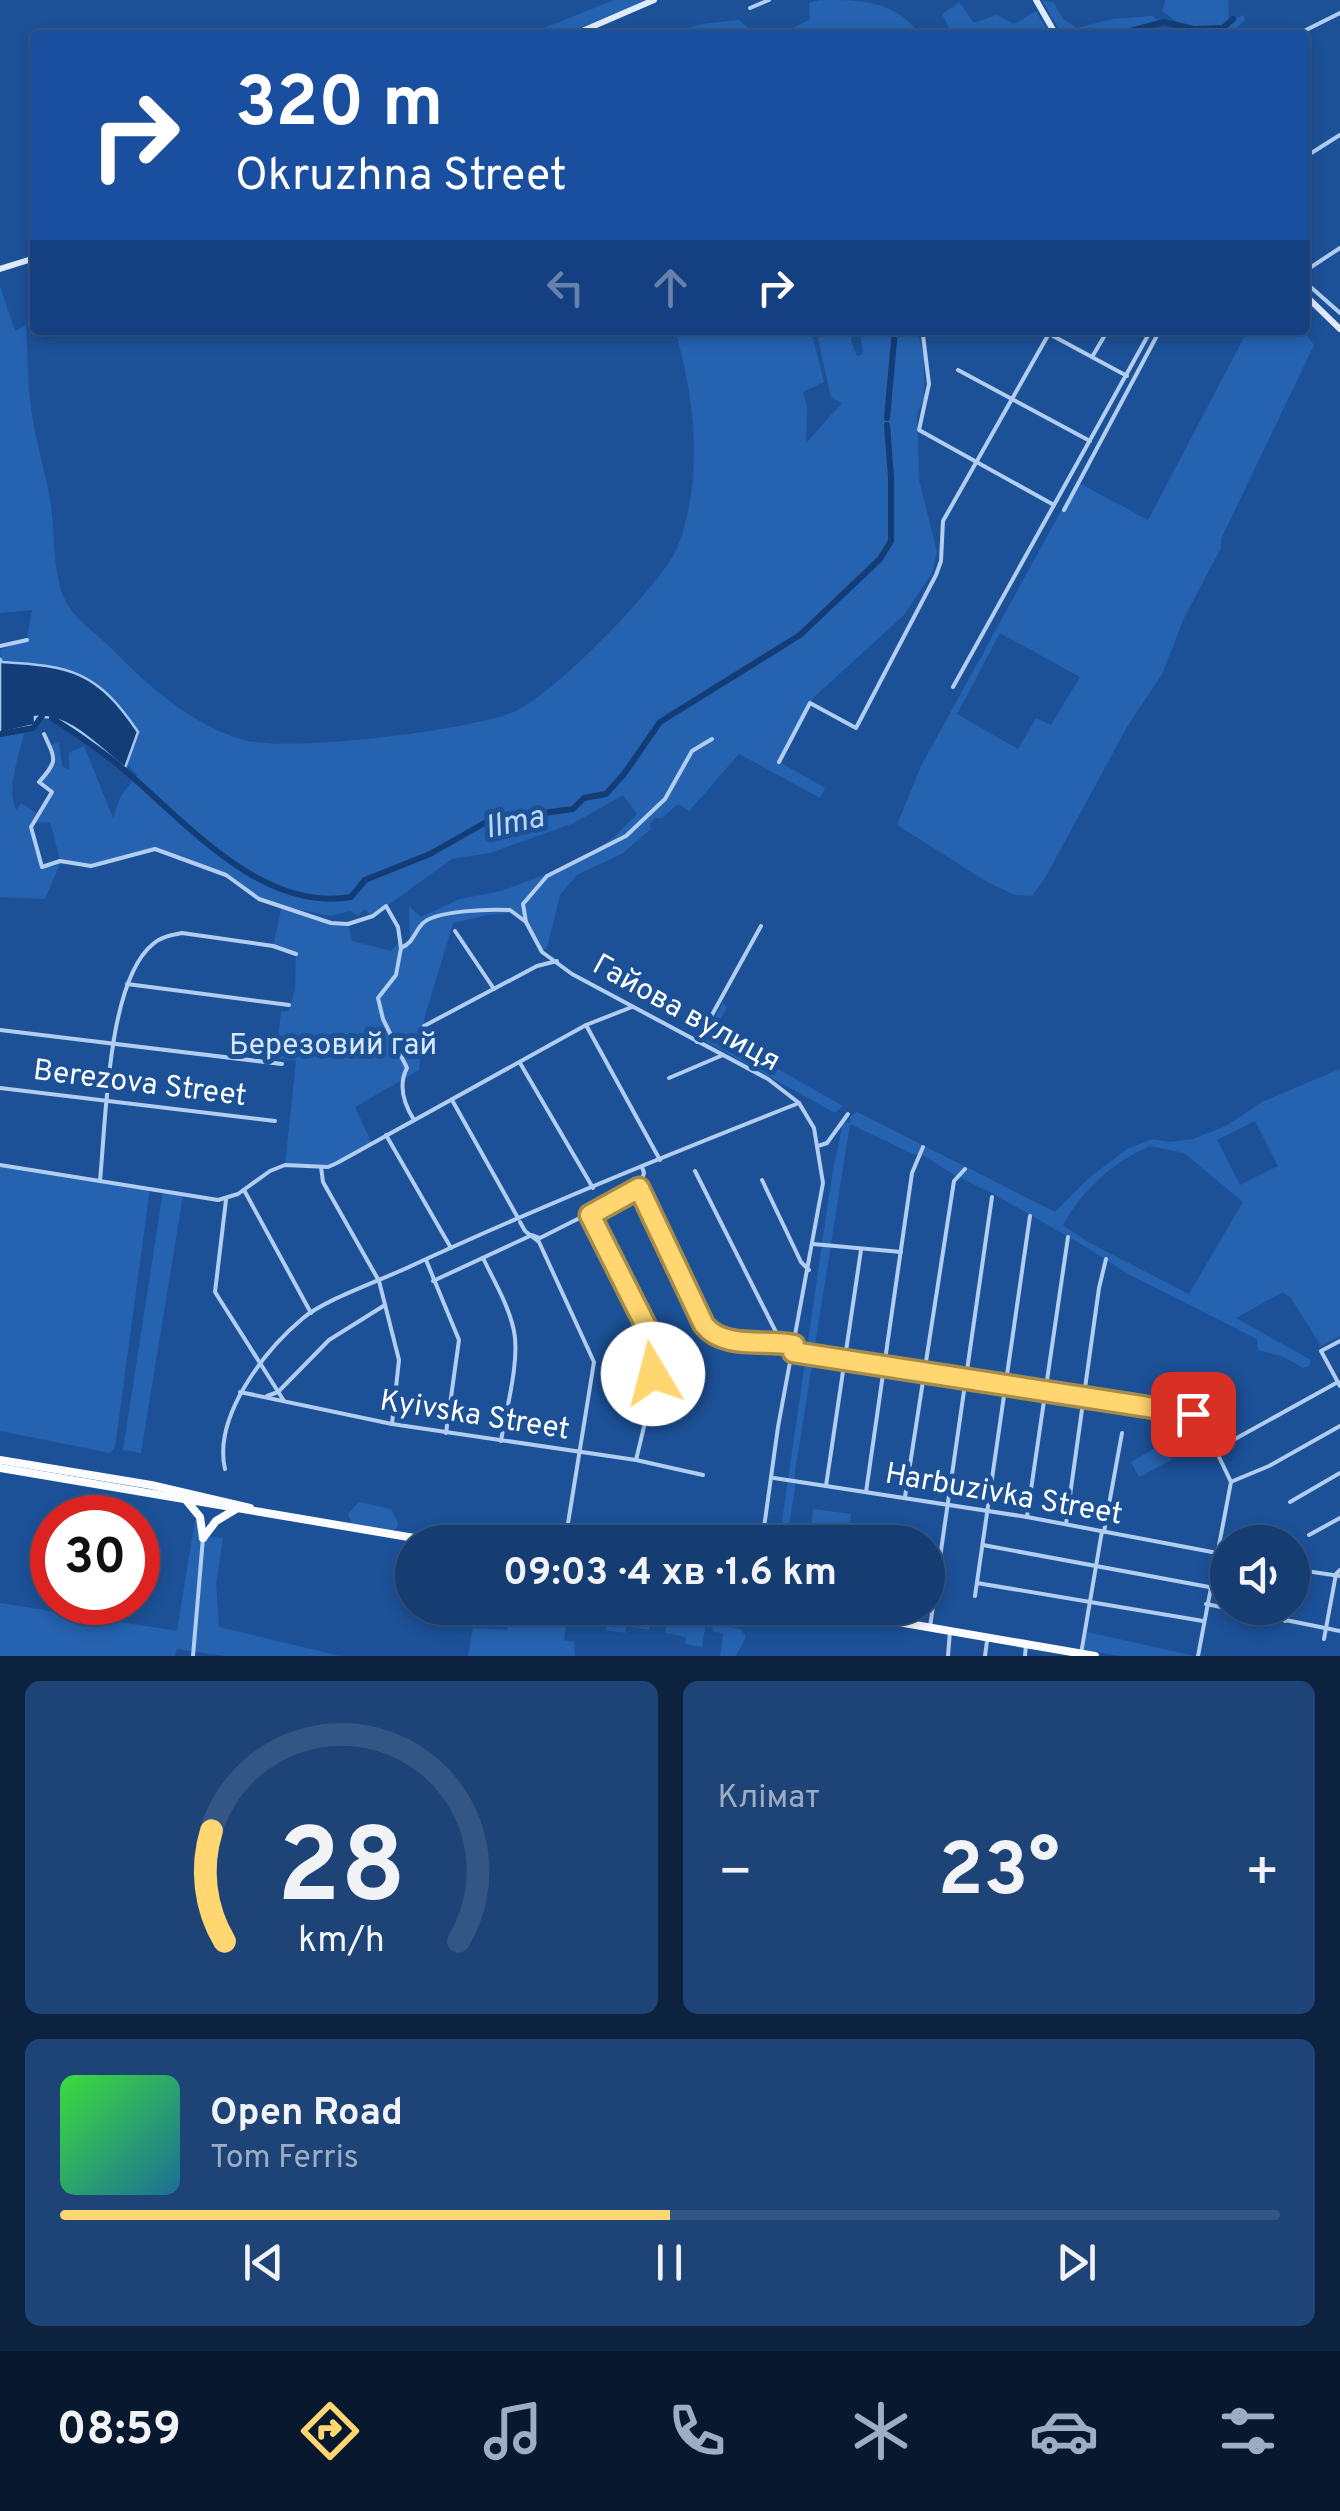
<!DOCTYPE html>
<html lang="uk">
<meta charset="utf-8">
<style>
body{margin:0;font-family:Overpass,sans-serif;background:#1e4477;color:#f1f3f6;height:100vh;display:flex;flex-direction:column;font-size:38px;white-space:nowrap}
*{box-sizing:border-box;margin:0}
p{font-size:32px;color:#9daec4}
.icon{flex:none;width:55px;height:55px;fill:none;stroke:currentColor;stroke-width:2;stroke-linecap:round;stroke-linejoin:round}
.map{position:relative;height:1656px;overflow:hidden}
.side{display:flex;flex-direction:column;gap:25px;padding:25px;background:#0c223f;flex:1}
.side>*{flex:none}
.banner{position:absolute;left:30px;top:30px;width:1280px;height:305px;border-radius:10px;box-shadow:0 5px 15px #0003,0 0 0 2px #345684;background:#1a4fa0;color:#fff;overflow:hidden}
.controls{position:absolute;left:1210px;top:1525px;display:grid;gap:20px}
.controls a{display:grid;place-items:center;width:100px;height:100px;border-radius:50%;background:#153d72;box-shadow:0 5px 15px #0003,0 0 0 2px #345684;font-size:50px}
.speed{position:absolute;left:30px;top:1495px;display:flex;gap:20px;font-size:50px;font-weight:700;text-align:center}
.speed>*{display:grid;place-content:center;width:130px;height:130px;border-radius:50%;background:#153d72;box-shadow:0 5px 15px #0003,0 0 0 2px #345684;line-height:1}
.speed .limit{border:15px solid #d22;background:#fff;color:#111}
.pin{position:absolute;display:grid;place-items:center;width:85px;height:85px;color:#fff;margin:-42px;border-radius:20px;box-shadow:0 5px 15px #0006}
.me{position:absolute;width:110px;margin:-55px;rotate:352deg;stroke-linejoin:round;filter:drop-shadow(0 0 8px #0008)}
.turn{display:flex;align-items:center;gap:35px;height:210px;padding:0 40px;font-size:45px}
.turn .icon{width:130px;height:130px;stroke-width:2.5}
.turn b{display:block;font-size:70px;line-height:85px}
.lanes{display:flex;align-items:center;height:95px;padding:0 40px;background:#0003;justify-content:center;gap:50px;direction:ltr}
.lanes .off{opacity:.35}
.big{font-size:75px;font-weight:700;line-height:1.1}
.side .tile{flex:1;display:flex;flex-direction:column;justify-content:center;gap:15px;min-width:0;padding:0 35px;border-radius:15px;background:#1e4477}
.side .dial{align-items:center;gap:0}
.dial svg{height:260px;overflow:visible;fill:none;stroke:#345684;stroke-width:7;stroke-linecap:round;text-anchor:middle}
.dial text{fill:#f1f3f6;stroke:none}
.song{display:flex;align-items:center;gap:30px}
.cover{width:120px;height:120px;border-radius:15px;background:linear-gradient(135deg,hsl(120 70% 55%),hsl(200 70% 35%))}
.played{height:10px;border-radius:5px;background:linear-gradient(90deg,#ffd670 50%,#345684 50%)}
.keys{display:flex;justify-content:space-around;direction:ltr}
.heat{display:flex;justify-content:space-between;align-items:center;font-size:55px;direction:ltr}
.side .tiles{flex:1;display:grid;gap:25px;grid-template-columns:1fr 1fr}
.tile:last-child{grid-column:span 2}
.trip{position:absolute;left:395px;top:1525px;width:550px;height:100px;border-radius:50px;background:#153d72;box-shadow:0 5px 15px #0003,0 0 0 2px #345684;font-weight:700;line-height:100px;text-align:center}
.dock{display:flex;height:160px;justify-content:space-around;align-items:center;background:#08182e;color:#9daec4}
.dock .icon{width:70px;height:70px}
.dock .active{color:#ffd670}
.dock b{font-size:45px;color:#f1f3f6}
.map>svg:first-child{display:block}
</style>
<div class="map">
<svg width="1340" height="1656" viewBox="0 0 1340 1656">
<rect width="100%" height="100%" fill="#1c5198"/>
<g fill="#2563b1" fill-rule="evenodd">
<polygon points="614,0 647,0 563,35 527,35"/>
<path d="M820,0C864,0 893,0 921,35H664L702,24L739,20L749,29L788,31L810,19L809,3Z"/>
<polygon points="1042,0 1054,3 1063,19 1077,28 1113,19 1152,16 1159,21 1152,35 1062,35"/>
<polygon points="1166,0 1228,0 1229,21 1244,15 1245,20 1228,35 1194,35 1162,11"/>
<polygon points="959,2 974,23 997,15 1014,24 1036,11 1050,35 945,35 950,30 942,14"/>
<path d="M0,286L15,331L26,325C28,353 27,380 31,408C35,441 46,472 51,505C55,536 52,573 66,602C76,621 100,636 114,651C149,687 194,726 244,740C289,753 470,730 514,712C551,697 664,583 678,546C704,477 695,399 675,330H811L824,382L803,392L807,407L806,443L842,403L831,397L816,330H852L851,342L857,356L863,354L860,330H917L924,356V398L917,414L919,480L937,552L932,573L904,615L813,698L779,762L825,788L820,798L739,754L689,811L678,804L662,818H655L650,824L651,829L623,853L577,875L560,895L547,948L540,953L524,923L511,913L487,915L453,923L425,1016L419,1070L355,1107L372,1144L328,1167L285,1165L296,1061L276,1058L281,1012L289,1011L295,989L296,955L273,946L282,906L259,899L226,875L155,849L91,866L61,861L45,899L0,897V737L24,733C19,756 6,789 16,810L21,803L39,815L51,792L39,782L53,766L49,746L59,742L62,766L69,770V753L84,746L113,818L121,796L137,775L127,764L133,734C99,669 67,675 2,664L0,650L27,640L32,610L0,613ZM623,795L637,814L612,839L566,867L501,891L460,899L421,917L409,906L410,944L401,947L400,941L391,951L352,941L348,924L313,918L292,908L331,916L350,911L358,916L364,909L373,916L452,859L490,853L574,823ZM50,822L60,860L42,866L32,827L34,823Z"/>
<path d="M1248,330H1303L1314,345L1221,539V548L1184,618L1162,674L1127,727L1045,878L1032,896L1015,895L989,883L897,825L921,766L1077,482L1148,520ZM1000,633L1080,677L1051,725L1036,718L1018,749L957,714Z"/>
<polygon points="723,1003 727,1008 712,1031 714,1037 757,1057 843,1106 835,1113 707,1042 707,1031"/>
<path d="M1340,1069V1336L1321,1346L1291,1298L1283,1292L1236,1318L1311,1360L1309,1366L1303,1368L1284,1357L1258,1350L1257,1339L1128,1274L1083,1245L992,1193L954,1175L925,1156L913,1154L850,1124L795,1472V1489L786,1542H779L832,1175L843,1122L850,1123V1117L857,1112L1055,1212L1089,1178L1127,1149L1152,1139L1169,1142L1193,1139L1228,1125L1262,1102ZM1255,1121L1278,1166L1240,1185L1217,1140ZM1150,1146L1184,1153L1243,1202L1189,1294L1088,1242L1063,1225C1083,1189 1113,1162 1150,1146Z"/>
<polygon points="0,1165 150,1188 115,1447 110,1453 0,1431"/>
<polygon points="163,1191 183,1195 141,1453 123,1450"/>
<polygon points="1163,1444 1172,1460 1139,1477 1131,1462"/>
<polygon points="359,1502 391,1509 398,1523 397,1528 392,1530 352,1524 348,1514"/>
<polygon points="813,1509 851,1514 849,1533 811,1528"/>
<polygon points="195,1520 200,1522 201,1536 223,1538 216,1584 219,1627 340,1656 225,1656 177,1649 175,1656 0,1656 0,1603 177,1631"/>
<polygon points="528,1608 552,1608 551,1618 567,1621 564,1640 574,1642 575,1656 468,1656 473,1628 507,1630 512,1611 527,1613"/>
<polygon points="609,1608 653,1608 649,1630 627,1626 625,1633 606,1630"/>
<polygon points="669,1608 708,1609 702,1647 685,1644 686,1637 665,1633"/>
<polygon points="712,1624 740,1629 746,1636 736,1656 720,1656 723,1634 713,1631"/>
<polygon points="1087,1632 1195,1656 1120,1656 1084,1650"/>
</g>
<path fill="#133d76" stroke="#a4c8f2" stroke-width="2.5" d="M0,658L2,662C71,666 97,671 138,732L125,768C99,749 70,713 35,717V725L0,733Z"/>
<g fill="none" stroke-linecap="round" stroke-linejoin="round">
<g stroke="#133d76" stroke-width="6">
<polyline points="1115,35 1164,22 1194,29 1223,28 1233,19"/>
<polyline points="887,418 895,330"/>
<path d="M52,718C76,734 100,749 122,768C184,820 261,913 351,897L365,880L430,854L490,820L573,809L584,798L606,794L624,774L660,722L800,635L880,559L891,541V477L887,425"/>
<polyline points="0,734 33,728 42,716"/>
</g>
<g stroke="#b1cdf0" stroke-width="4">
<polyline points="750,8 769,0"/>
<polyline points="1296,35 1340,13"/>
<polyline points="1305,157 1340,135"/>
<polyline points="1305,271 1340,248"/>
<polyline points="1305,282 1340,313"/>
<polyline points="925,330 923,335 929,384 919,430 1054,505 1151,330"/>
<polyline points="1042,330 1127,376"/>
<polyline points="1092,357 1108,330"/>
<polyline points="958,370 1090,441"/>
<polyline points="1064,510 1160,330"/>
<polyline points="0,646 27,640"/>
<polyline points="953,687 1054,505"/>
<path d="M44,734C56,760 58,761 39,782L52,792L31,827L42,867L60,861L91,866L155,849L226,875L259,899L331,923L348,924L373,916L386,906L398,927L401,948C414,942 414,933 422,924C435,910 492,909 510,910L526,922"/>
<polyline points="712,739 692,751 665,799 626,836 547,876 523,904 526,922 542,952 572,974 768,1079 799,1103 814,1128 823,1183 778,1427 762,1542"/>
<polyline points="779,762 810,703 856,728 936,575 941,561 943,521 1051,330"/>
<polyline points="455,931 494,989"/>
<path d="M401,948L396,975L378,998L383,1019L407,1068C398,1085 404,1104 414,1120"/>
<polyline points="127,984 289,1005"/>
<polyline points="586,1025 660,1160"/>
<polyline points="424,1026 537,966 557,961"/>
<polyline points="0,1030 282,1064"/>
<polyline points="697,1042 761,926"/>
<polyline points="520,1063 593,1188"/>
<polyline points="669,1078 723,1055"/>
<polyline points="0,1088 275,1121"/>
<polyline points="452,1100 518,1218"/>
<polyline points="386,1135 451,1248"/>
<polyline points="818,1146 827,1143 848,1114"/>
<polyline points="0,1165 218,1200 238,1194 270,1171 285,1165 328,1167 337,1163 586,1025 632,1007"/>
<polyline points="321,1167 323,1182 379,1281 399,1360 392,1424"/>
<polyline points="642,1167 644,1173 639,1188 710,1333 719,1338 794,1345"/>
<polyline points="695,1171 781,1342"/>
<path d="M100,1180C106,1123 107,981 153,944C161,937 171,935 182,933L273,946L296,954"/>
<polyline points="762,1180 801,1262 809,1270"/>
<polyline points="244,1190 311,1313"/>
<polyline points="226,1200 215,1292 284,1401"/>
<polyline points="590,1215 653,1344 648,1410 636,1460"/>
<polyline points="520,1222 525,1231 539,1242 594,1362 565,1542"/>
<polyline points="813,1244 901,1252"/>
<path d="M483,1258C494,1281 509,1306 514,1331C520,1361 506,1410 501,1441"/>
<polyline points="426,1260 459,1340 446,1433"/>
<polyline points="433,1281 532,1235 540,1238 639,1188"/>
<polyline points="1340,1341 1321,1351 1340,1386"/>
<polyline points="793,1352 1193,1414 1200,1417 1231,1482 1198,1656"/>
<polyline points="240,1392 392,1424 636,1460 703,1475"/>
<polyline points="267,1396 278,1392 329,1340 385,1305"/>
<polyline points="1217,1449 1338,1382"/>
<path d="M225,1469C213,1417 264,1351 302,1319C325,1299 382,1280 411,1266C538,1207 669,1154 799,1103"/>
<polyline points="774,1478 1027,1517 1228,1555"/>
<polyline points="1233,1481 1269,1466 1340,1426"/>
<polyline points="826,1486 861,1250"/>
<polyline points="866,1492 912,1173 923,1147"/>
<polyline points="905,1497 954,1181 965,1169"/>
<polyline points="1290,1502 1340,1473"/>
<polyline points="1027,1517 1068,1237"/>
<polyline points="1066,1524 1099,1288 1106,1259"/>
<polyline points="1104,1532 1122,1433"/>
<polyline points="1309,1535 1340,1518"/>
<polyline points="431,1538 434,1531 442,1527 471,1542"/>
<polyline points="983,1545 1209,1587"/>
<polyline points="1292,1569 1340,1576"/>
<polyline points="977,1583 1203,1621"/>
<polyline points="1292,1587 1296,1569"/>
<polyline points="975,1596 1030,1216"/>
<polyline points="1206,1604 1340,1631"/>
<polyline points="1285,1621 1288,1608"/>
<polyline points="930,1627 992,1197"/>
<polyline points="1324,1639 1336,1574 1340,1570"/>
<polyline points="1081,1654 1102,1531"/>
<polyline points="193,1656 203,1538"/>
<polyline points="948,1656 950,1631"/>
<polyline points="985,1656 987,1641"/>
<polyline points="1025,1656 1026,1645"/>
</g>
<g stroke="#dfebfb" stroke-width="6">
<polyline points="1036,0 1056,35"/>
<polyline points="573,35 654,0"/>
<polyline points="0,269 35,258"/>
<polyline points="1305,295 1340,329"/>
</g>
<g stroke="#fafcff" stroke-width="8">
<polyline points="0,1460 151,1485 250,1508"/>
<polyline points="0,1468 438,1542"/>
<polyline points="186,1500 200,1517 203,1538"/>
<polyline points="203,1538 216,1521 236,1509"/>
<polyline points="817,1608 1095,1656"/>
</g>
</g>
<g fill="none" stroke-linecap="round" stroke-linejoin="round">
<defs>
<path id="route" d="M653,1374L652,1344L648,1330L590,1215L639,1188L704,1325C724,1350 766,1339 794,1345L793,1352L1193,1414"/>
</defs>
<use href="#route" stroke="#a68b49" stroke-width="25"/>
<use href="#route" stroke="#ffd670" stroke-width="18"/>
</g>
<g text-anchor="middle" stroke-width="10" stroke-linejoin="round" paint-order="stroke">
<g font-size="30" fill="#fff" stroke="#1c5198">
<text transform="translate(687 1012) rotate(29)" y="10">Гайова вулиця</text>
<text transform="translate(140 1082) rotate(7)" y="10">Berezova Street</text>
<text transform="translate(475 1414) rotate(9)" y="10">Kyivska Street</text>
<text transform="translate(1004 1493) rotate(10)" y="10">Harbuzivka Street</text>
</g>
<g font-size="30" fill="#d8e8fb" stroke="#1c5198">
<text x="333" y="1054">Березовий гай</text>
</g>
<g font-size="32" font-style="italic" fill="#bdd7f7" stroke="#1c5198">
<text transform="translate(514 821) rotate(-12)" y="11">Ilma</text>
</g>
</g>
</svg>
<div class="controls">
<a><svg class="icon" aria-label="sound" viewBox="0 0 24 24"><path d="M4 9h4l5-4v14l-5-4H4zM17 9q2 3 0 6"/></svg></a>
</div>
<div class="speed"><div class="limit">30</div></div>
<div class="pin" style="left:1193px;top:1414px;background:#d93025"><svg class="icon" aria-label="arrive" viewBox="0 0 24 24"><path d="M6 21V4h12l-3 4 3 4H6"/></svg></div>
<svg class="me" style="left:653px;top:1374px" viewBox="-20 -20 40 40"><circle r="19" fill="#fff"/><path d="M0-13L10 11 0 6-10 11z" fill="#ffd670"/></svg>
<div class="trip">09:03 · 4 хв · 1.6 km</div>
<div class="banner">
<div class="turn"><svg class="icon" aria-label="right" viewBox="0 0 24 24"><path d="M7 20v-9h11M14 6l5 5-5 5"/></svg><div><b>320 m</b>Okruzhna Street</div></div>
<div class="lanes"><svg class="icon off" aria-label="left" viewBox="0 0 24 24"><path d="M17 20v-9H6M10 6l-5 5 5 5"/></svg><svg class="icon off" aria-label="ahead" viewBox="0 0 24 24"><path d="M12 20V5M6 11l6-6 6 6"/></svg><svg class="icon" aria-label="right" viewBox="0 0 24 24"><path d="M7 20v-9h11M14 6l5 5-5 5"/></svg></div>
</div>
</div>
<section class="side">
<div class="tiles">
<div class="tile dial"><svg viewBox="0 0 100 80">
<path d="M14 69A42 42 0 1 1 86 69"/>
<path d="M14 69A42 42 0 0 1 10 35" stroke="#ffd670"/>
<text x="50" y="56" font-size="32" font-weight="700">28</text>
<text x="50" y="72" font-size="11">km/h</text>
</svg></div>
<div class="tile"><p>Клімат</p>
<div class="heat"><a>−</a><b class="big">23°</b><a>+</a></div>
</div>
<div class="tile">
<div class="song"><i class="cover"></i><div><b>Open Road</b><p>Tom Ferris</p></div></div>
<div class="played"></div>
<div class="keys"><svg class="icon" aria-label="previous" viewBox="0 0 24 24"><path d="M18 5L8 12l10 7zM5 5v14"/></svg><svg class="icon" aria-label="pause" viewBox="0 0 24 24"><path d="M8 5v14M16 5v14"/></svg><svg class="icon" aria-label="next" viewBox="0 0 24 24"><path d="M6 5l10 7-10 7zM19 5v14"/></svg></div>
</div>
</div>
</section>
<nav class="dock">
<b>08:59</b>
<svg class="icon active" aria-label="directions" viewBox="0 0 24 24"><path d="M12 3l9 9-9 9-9-9zM9 14v-3h6M13 9l2 2-2 2"/></svg>
<svg class="icon" aria-label="music" viewBox="0 0 24 24"><path d="M9 18V5l10-2v13"/><circle cx="6" cy="18" r="3"/><circle cx="16" cy="16" r="3"/></svg>
<svg class="icon" aria-label="phone" viewBox="0 0 24 24"><path d="M5 4h4l2 5-3 2q2 4 5 5l2-3 5 2v4C11 20 4 13 5 4z"/></svg>
<svg class="icon" aria-label="climate" viewBox="0 0 24 24"><path d="M12 3v18M4 7l16 10M4 17L20 7"/></svg>
<svg class="icon" aria-label="car" viewBox="0 0 24 24"><path d="M5 17H2v-5l4-1 3-4h7l3 4 3 1v5h-3M9 17h6M6 11h13"/><circle cx="7" cy="17" r="2"/><circle cx="17" cy="17" r="2"/></svg>
<svg class="icon" aria-label="filters" viewBox="0 0 24 24"><path d="M4 7h16M4 17h16"/><circle cx="9" cy="7" r="2"/><circle cx="15" cy="17" r="2"/></svg>
</nav>
